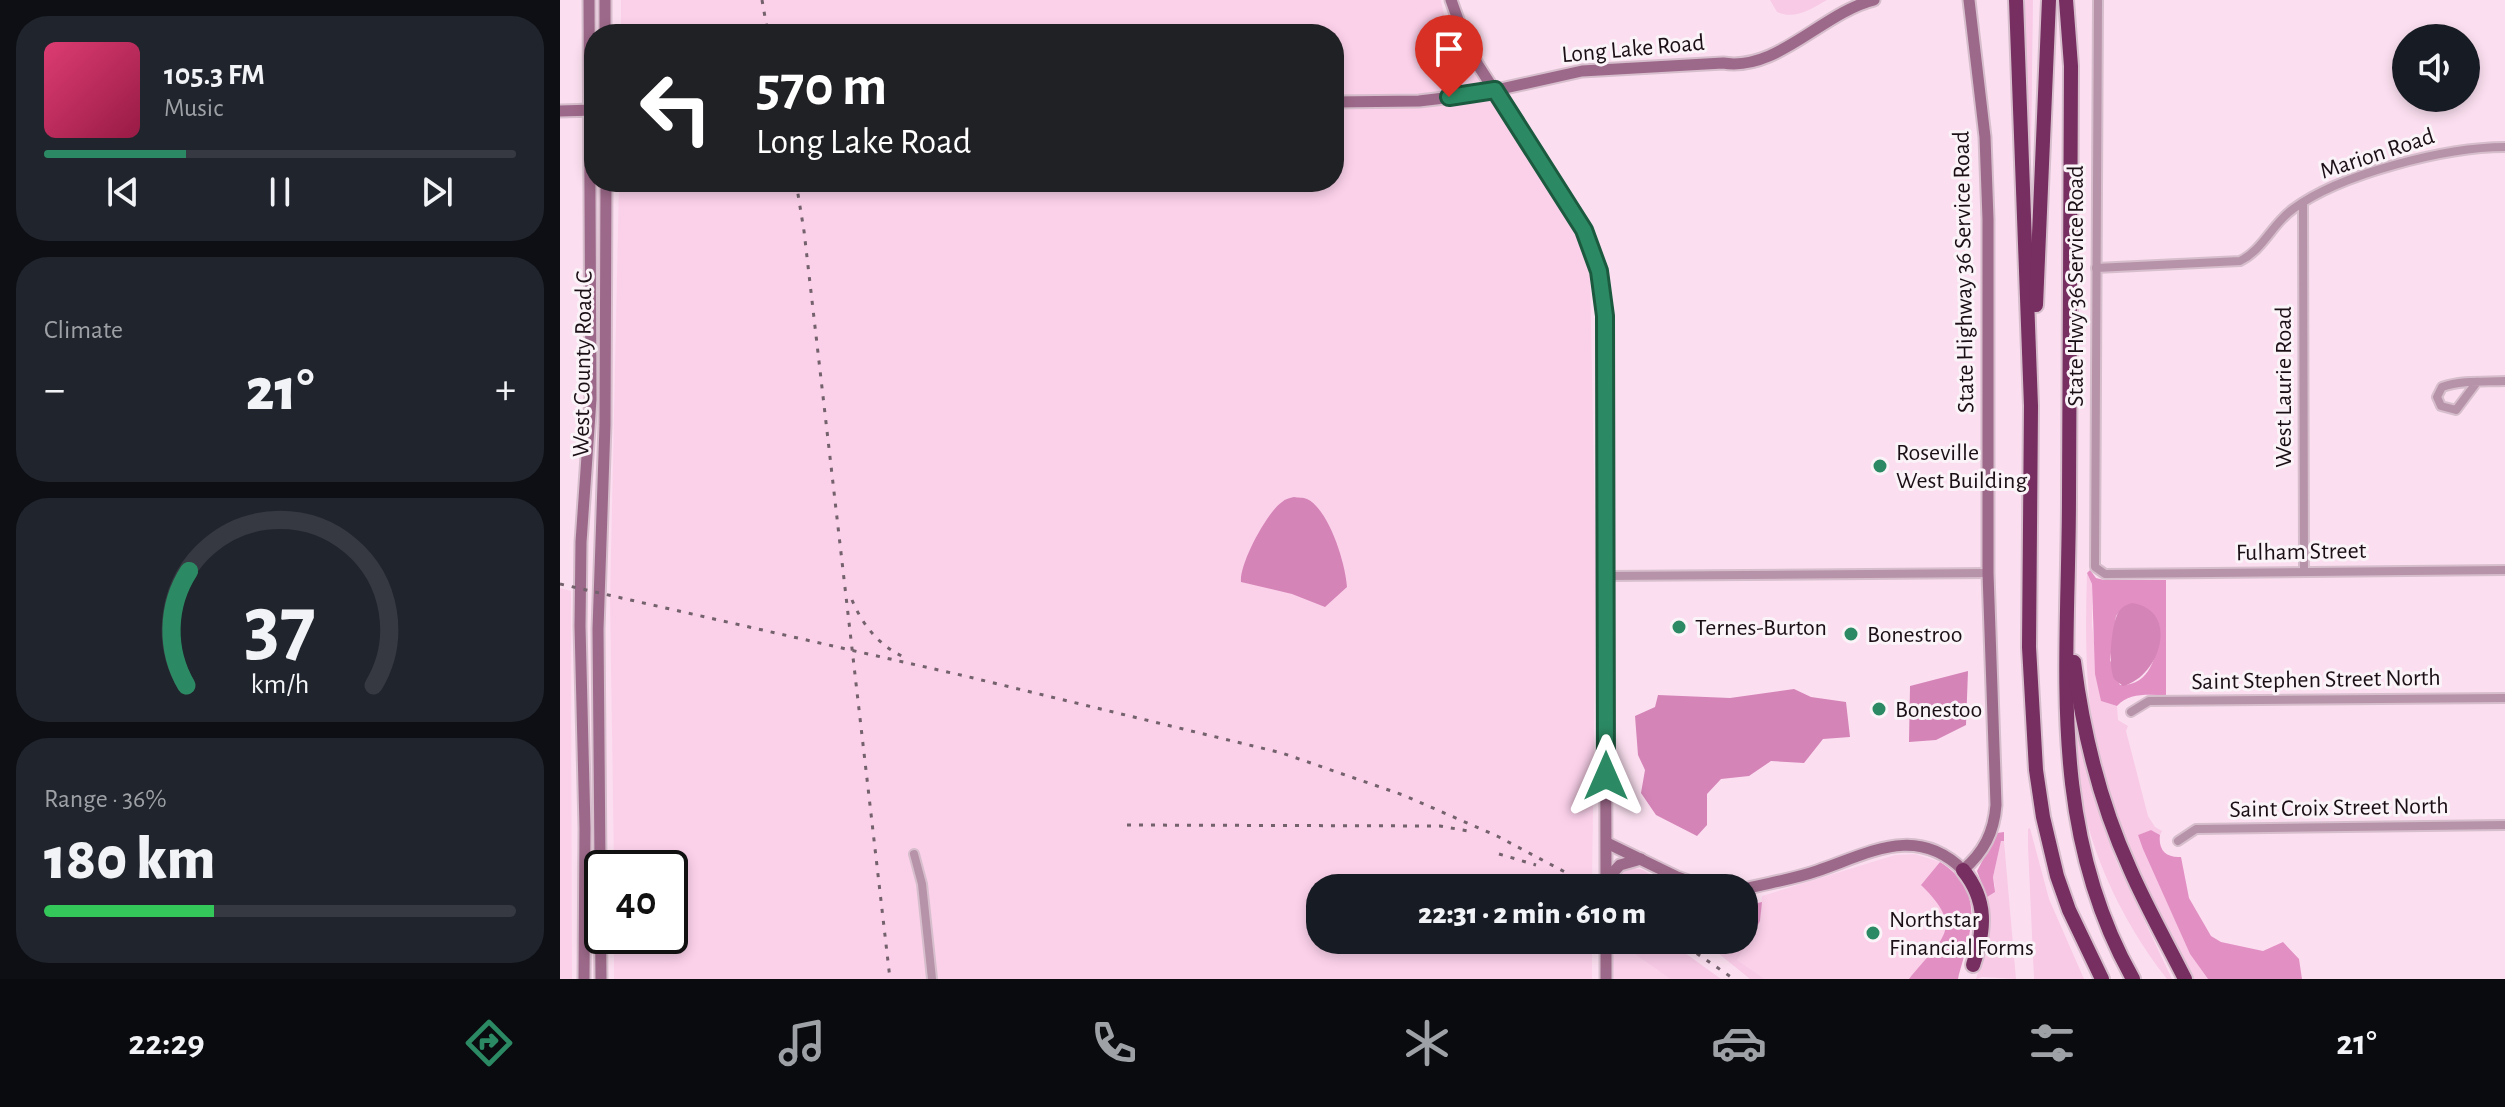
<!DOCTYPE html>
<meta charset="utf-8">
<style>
body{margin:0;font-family:"Alegreya Sans",sans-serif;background:#20242c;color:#f1f3f6;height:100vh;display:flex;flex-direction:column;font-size:30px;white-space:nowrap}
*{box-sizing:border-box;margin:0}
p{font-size:26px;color:#9ea1a6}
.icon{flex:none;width:44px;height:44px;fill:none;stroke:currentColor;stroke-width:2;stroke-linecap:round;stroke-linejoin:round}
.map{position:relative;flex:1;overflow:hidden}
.details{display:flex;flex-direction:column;gap:16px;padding:16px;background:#0d0f14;width:560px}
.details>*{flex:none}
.top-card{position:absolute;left:24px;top:24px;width:760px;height:168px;border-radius:32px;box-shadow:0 4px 12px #0003;background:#202124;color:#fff;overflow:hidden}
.controls{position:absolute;left:1832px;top:24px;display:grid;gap:16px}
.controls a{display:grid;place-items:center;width:88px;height:88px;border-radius:50%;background:#171b24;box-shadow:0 4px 12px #0003;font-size:40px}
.speed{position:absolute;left:24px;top:850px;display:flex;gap:16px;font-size:40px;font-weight:700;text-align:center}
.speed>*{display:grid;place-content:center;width:104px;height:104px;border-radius:50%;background:#171b24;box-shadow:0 4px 12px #0003;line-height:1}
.speed .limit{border:4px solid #111;border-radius:12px;background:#fff;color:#111}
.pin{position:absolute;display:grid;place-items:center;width:68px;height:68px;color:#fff;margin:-82px -34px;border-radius:50% 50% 50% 0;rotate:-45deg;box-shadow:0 0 8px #0007}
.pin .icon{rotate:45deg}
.me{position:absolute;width:88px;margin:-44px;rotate:0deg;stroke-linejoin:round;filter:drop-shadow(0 0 6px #0008)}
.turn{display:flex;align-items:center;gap:28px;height:168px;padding:0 40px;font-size:36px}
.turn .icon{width:104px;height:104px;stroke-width:2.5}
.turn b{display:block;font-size:56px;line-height:68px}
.big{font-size:60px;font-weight:800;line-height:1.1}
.details .card{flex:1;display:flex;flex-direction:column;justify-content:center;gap:12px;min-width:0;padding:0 28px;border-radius:32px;background:#20242c}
.details .dial{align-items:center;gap:0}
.dial svg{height:208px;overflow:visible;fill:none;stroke:#363941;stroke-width:7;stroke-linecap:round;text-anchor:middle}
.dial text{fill:#f1f3f6;stroke:none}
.song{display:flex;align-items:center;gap:24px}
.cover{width:96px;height:96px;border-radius:12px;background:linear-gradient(135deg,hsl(340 70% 55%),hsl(340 70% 35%))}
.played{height:8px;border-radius:4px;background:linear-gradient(90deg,#2b8a63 30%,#363941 30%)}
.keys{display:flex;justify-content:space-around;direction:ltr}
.heat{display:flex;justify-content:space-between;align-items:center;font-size:44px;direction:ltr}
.charge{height:12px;border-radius:6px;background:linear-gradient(90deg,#34c759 36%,#363941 0)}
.trip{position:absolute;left:746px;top:874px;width:452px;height:80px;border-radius:32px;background:#171b24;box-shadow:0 4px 12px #0003;font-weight:800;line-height:80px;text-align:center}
.tab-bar{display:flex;height:128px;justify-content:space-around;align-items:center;background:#090b0e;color:#9ea1a6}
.tab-bar .icon{width:56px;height:56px}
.tab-bar .selected{color:#2b8a63}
.tab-bar b{font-size:36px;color:#f1f3f6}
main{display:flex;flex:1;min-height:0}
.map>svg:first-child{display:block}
</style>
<main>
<section class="details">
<div class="card">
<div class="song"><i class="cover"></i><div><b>105.3 FM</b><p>Music</p></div></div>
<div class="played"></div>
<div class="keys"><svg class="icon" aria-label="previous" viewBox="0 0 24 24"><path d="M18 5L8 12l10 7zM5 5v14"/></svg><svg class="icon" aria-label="pause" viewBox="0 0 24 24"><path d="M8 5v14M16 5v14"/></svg><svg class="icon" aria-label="next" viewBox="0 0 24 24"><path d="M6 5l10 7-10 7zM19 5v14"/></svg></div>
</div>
<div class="card"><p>Climate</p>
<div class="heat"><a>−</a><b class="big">21°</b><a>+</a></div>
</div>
<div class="card dial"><svg viewBox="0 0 100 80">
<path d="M14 69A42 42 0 1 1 86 69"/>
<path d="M14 69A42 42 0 0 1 15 25" stroke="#2b8a63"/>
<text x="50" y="56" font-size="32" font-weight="700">37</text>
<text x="50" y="72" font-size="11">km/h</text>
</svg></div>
<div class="card"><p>Range · 36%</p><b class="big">180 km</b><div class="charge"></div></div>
</section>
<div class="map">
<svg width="1945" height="979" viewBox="0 0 1945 979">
<rect width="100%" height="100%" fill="#fbdff0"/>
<g fill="#fbd1ea">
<polygon points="61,0 881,0 887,30 1008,214 1030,271 1036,579 1032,888 760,888 760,940 1032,940 1032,979 54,979 54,936 110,936 110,868 54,868 50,599 59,182 774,182 774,34 61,34"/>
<polygon points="0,588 11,591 12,979 0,979"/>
<polygon points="1355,854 1380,862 1362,885 1382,907 1387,923 1382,939 1349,979 1205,979 1177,960 1200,921 1202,896 1335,855"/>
<polygon points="1053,940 1055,940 1110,979 1053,979"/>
</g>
<g fill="#f8cae6">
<path d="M1210,0H1267C1251,9 1235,20 1217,12Z"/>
<polygon points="1463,0 1473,0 1471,152 1468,152"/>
<path d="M1527,573L1532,584V625L1541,701L1557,706L1558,720L1568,726L1566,731L1588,816L1595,827L1602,831L1600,835L1591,830L1578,835L1630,954L1648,979H1631C1596,908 1557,838 1539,761C1525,699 1525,636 1527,573Z"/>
<path d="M1513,704L1527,771L1543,825L1557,863L1612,979H1607C1559,918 1525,843 1516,766C1513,745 1514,724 1513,704Z"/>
<polygon points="1470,828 1489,899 1524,979 1474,979 1468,847 1468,829"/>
<polygon points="1441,841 1444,841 1456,979 1422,977 1416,979 1429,932 1426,896 1435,887 1433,877"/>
<path d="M1070,868L1081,869L1114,888H1054C1055,876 1059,871 1070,868Z"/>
<polygon points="1184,929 1193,934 1177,960 1205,979 1190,979 1142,940 1184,940"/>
<polygon points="1055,940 1107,940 1161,979 1110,979"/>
</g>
<g fill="#e290c4" fill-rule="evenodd">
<path d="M1530,570L1536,578L1544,580H1606V695C1588,695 1569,692 1557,706L1541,701L1535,674L1532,584L1527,573ZM1559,612L1600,633C1596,657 1590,686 1560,685L1550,660L1556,616Z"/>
<path d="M1591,830L1600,835C1598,850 1606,858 1621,857L1629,898L1651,936L1661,942L1703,951L1723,942L1739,959L1742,979H1648L1630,954L1583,849L1578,835Z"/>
<polygon points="1444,832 1444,841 1441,841 1433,877 1435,892 1427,897 1417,871 1437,833"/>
<path d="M1380,862C1428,892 1410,934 1398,979H1349C1382,938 1406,929 1361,885Z"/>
<polygon points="1202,902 1200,921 1193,934 1184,929 1184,906"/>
</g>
<g fill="#d584b8">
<path d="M734,497C738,498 743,497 747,499C769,509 786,565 787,587L765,607L732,594L681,582C679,564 707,512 722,502C725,499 730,498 734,497Z"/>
<path d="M1572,603C1620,610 1601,676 1563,686L1554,679C1548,666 1551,629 1557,615C1560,608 1565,605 1572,603Z"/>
<polygon points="1408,671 1406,725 1376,740 1349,742 1350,686"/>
<polygon points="1234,689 1251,697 1286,702 1290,737 1263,739 1244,763 1211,761 1189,776 1161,779 1147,794 1147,825 1137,836 1096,815 1081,793 1085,770 1078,755 1075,716 1095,707 1098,695 1170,698"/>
</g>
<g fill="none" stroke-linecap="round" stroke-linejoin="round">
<defs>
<g id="street">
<polyline points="1538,0 1535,567 1545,574 1945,570"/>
<polyline points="1743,203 1744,570"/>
<path d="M1536,268L1680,261C1703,250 1712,224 1733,209C1780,174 1886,147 1945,147"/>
<path d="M1917,382L1896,410L1881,406L1877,397L1882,387C1902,380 1924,382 1945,381"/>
<polyline points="1046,576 1428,573"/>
<polyline points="1571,712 1589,701 1945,698"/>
<polyline points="1618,841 1636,829 1945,825"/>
<polyline points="354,854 362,884 372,979"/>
</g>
<g id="secondary">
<polyline points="45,0 45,34"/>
<path d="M891,0L907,45L918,65L1024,230C1037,258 1042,286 1045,316L1046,888"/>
<path d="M774,102L859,101L918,94L1022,71L1163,63C1217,72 1262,13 1314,0"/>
<polyline points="0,111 34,110"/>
<polyline points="1047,843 1117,877 1148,888"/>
<polyline points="1047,879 1060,865 1081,859"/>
<path d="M1184,889C1208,883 1234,879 1257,871C1310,853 1356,824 1403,870C1424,852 1434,832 1436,805L1428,573V219L1425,137L1409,0"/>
<polyline points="24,979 25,828 20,626 21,542 31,399 29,0"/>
<polyline points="41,979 38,629 45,425 46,182"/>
<polyline points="1046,979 1046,940"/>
</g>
<g id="highway">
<polyline points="1456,0 1471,406 1469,647 1476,770 1483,817 1497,876 1509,910 1542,979"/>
<path d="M1506,0L1511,66C1510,209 1510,352 1509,495C1509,663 1486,825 1573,979"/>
<polyline points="1476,305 1489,0"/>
<path d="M1514,662C1523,733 1540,803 1570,869C1586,906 1607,943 1625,979"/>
<path d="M1403,870C1428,901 1425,930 1413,965"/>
</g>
</defs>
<use href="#street" stroke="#d7becd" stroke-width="12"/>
<use href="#secondary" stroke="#d7becd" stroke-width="15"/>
<use href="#highway" stroke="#d7becd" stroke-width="18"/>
<use href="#street" stroke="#b793a9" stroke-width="8"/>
<use href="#secondary" stroke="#9d698a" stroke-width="11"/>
<use href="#highway" stroke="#772e60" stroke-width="14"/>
<g stroke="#73616c" stroke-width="3" stroke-dasharray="4 8" stroke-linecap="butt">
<polyline points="202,0 208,34"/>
<polyline points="236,182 244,231 330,979"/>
<polyline points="0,584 405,676 722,753 843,795 937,836 1035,888"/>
<path d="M292,600C302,624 319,646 344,657"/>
<polyline points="567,825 880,826 908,831"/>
<polyline points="939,854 976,865"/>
<polyline points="1117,940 1174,979"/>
</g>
</g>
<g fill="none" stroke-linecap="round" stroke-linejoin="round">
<defs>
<polyline id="route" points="889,97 935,90 1024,230 1039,271 1045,316 1046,776"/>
</defs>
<use href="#route" stroke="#1c5a40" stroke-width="20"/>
<use href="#route" stroke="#2b8a63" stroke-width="14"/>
</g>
<g fill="#2b8a63" stroke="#faf3f7" stroke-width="3">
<circle cx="1320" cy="466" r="8"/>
<circle cx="1119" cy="627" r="8"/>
<circle cx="1291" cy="634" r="8"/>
<circle cx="1319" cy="709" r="8"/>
<circle cx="1313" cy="933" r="8"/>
</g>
<g text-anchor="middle" stroke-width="6" stroke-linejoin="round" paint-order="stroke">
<g font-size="24" fill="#1b0f16" stroke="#faf3f7">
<text transform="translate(1073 48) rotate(-5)" y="8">Long Lake Road</text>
<text transform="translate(1817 153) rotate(-18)" y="8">Marion Road</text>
<text transform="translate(1403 272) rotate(-91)" y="8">State Highway 36 Service Road</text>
<text transform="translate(1515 286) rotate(-90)" y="8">State Hwy 36 Service Road</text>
<text transform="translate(22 364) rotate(-89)" y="8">West County Road C</text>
<text transform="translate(1723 387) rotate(-90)" y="8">West Laurie Road</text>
<text transform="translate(1741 551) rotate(-1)" y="8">Fulham Street</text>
<text transform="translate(1756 679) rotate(-1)" y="8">Saint Stephen Street North</text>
<text transform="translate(1779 807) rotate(-1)" y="8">Saint Croix Street North</text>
</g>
<g font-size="24" fill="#1b0f16" stroke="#faf3f7" text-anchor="start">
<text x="1336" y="460">Roseville<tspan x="1336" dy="28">West Building</tspan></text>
<text x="1135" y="635">Ternes-Burton</text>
<text x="1307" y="642">Bonestroo</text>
<text x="1335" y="717">Bonestoo</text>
<text x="1329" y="927">Northstar<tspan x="1329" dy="28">Financial Forms</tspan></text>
</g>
</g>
</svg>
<div class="controls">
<a><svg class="icon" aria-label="sound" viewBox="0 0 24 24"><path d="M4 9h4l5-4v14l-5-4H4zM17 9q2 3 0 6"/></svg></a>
</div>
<div class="speed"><div class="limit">40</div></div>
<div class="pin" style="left:889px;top:97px;background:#d93025"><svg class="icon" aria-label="arrive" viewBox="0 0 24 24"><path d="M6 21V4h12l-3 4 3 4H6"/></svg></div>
<svg class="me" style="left:1046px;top:776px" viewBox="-20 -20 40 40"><path d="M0-17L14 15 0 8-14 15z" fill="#2b8a63" stroke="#fff" stroke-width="4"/></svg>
<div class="trip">22:31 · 2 min · 610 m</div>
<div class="top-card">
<div class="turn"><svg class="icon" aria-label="left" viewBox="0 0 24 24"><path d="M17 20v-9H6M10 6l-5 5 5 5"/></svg><div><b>570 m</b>Long Lake Road</div></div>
</div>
</div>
</main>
<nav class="tab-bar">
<b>22:29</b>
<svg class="icon selected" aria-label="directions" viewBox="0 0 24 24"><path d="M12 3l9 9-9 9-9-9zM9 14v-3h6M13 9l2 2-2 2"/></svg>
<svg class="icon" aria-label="music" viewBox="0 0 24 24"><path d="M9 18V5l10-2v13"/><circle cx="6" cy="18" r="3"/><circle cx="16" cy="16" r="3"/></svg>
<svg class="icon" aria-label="phone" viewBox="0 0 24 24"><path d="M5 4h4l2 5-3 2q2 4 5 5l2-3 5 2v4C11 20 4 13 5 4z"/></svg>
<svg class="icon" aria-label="climate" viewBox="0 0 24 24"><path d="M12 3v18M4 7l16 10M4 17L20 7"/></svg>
<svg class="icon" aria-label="car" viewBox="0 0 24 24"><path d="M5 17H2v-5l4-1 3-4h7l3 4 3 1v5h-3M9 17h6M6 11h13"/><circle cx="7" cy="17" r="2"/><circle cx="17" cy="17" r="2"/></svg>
<svg class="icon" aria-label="filters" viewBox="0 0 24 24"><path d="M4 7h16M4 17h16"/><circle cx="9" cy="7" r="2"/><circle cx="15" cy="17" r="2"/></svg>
<b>21°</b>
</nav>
